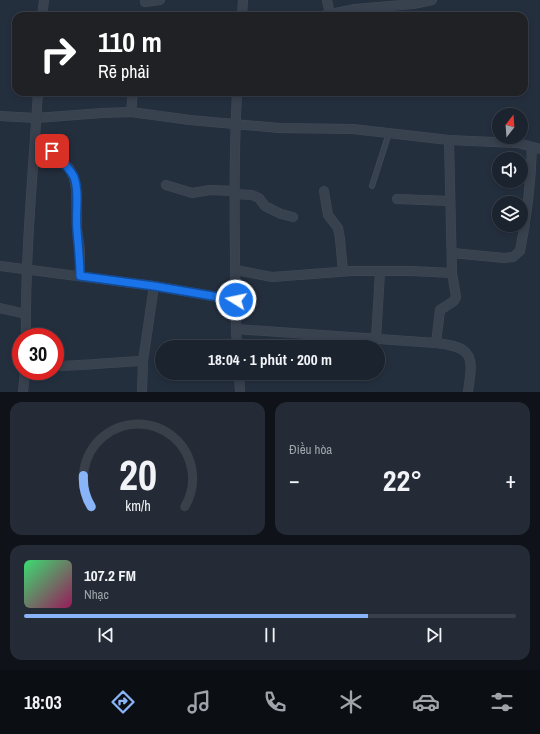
<!DOCTYPE html>
<html lang="vi">
<meta charset="utf-8">
<style>
body{margin:0;font-family:"Archivo Narrow",sans-serif;background:#242b36;color:#f1f3f6;height:100vh;display:flex;flex-direction:column;font-size:15px;white-space:nowrap}
*{box-sizing:border-box;margin:0}
p{font-size:13px;color:#a0a4aa}
.icon{flex:none;width:22px;height:22px;fill:none;stroke:currentColor;stroke-width:2;stroke-linecap:round;stroke-linejoin:round}
.map{position:relative;height:392px;overflow:hidden}
.drawer{display:flex;flex-direction:column;gap:10px;padding:10px;background:#0f1319;flex:1}
.drawer>*{flex:none}
.hud{position:absolute;left:12px;top:12px;width:516px;height:84px;border-radius:12px;box-shadow:0 2px 6px #0003,0 0 0 1px #39404a;background:#202124;color:#fff;overflow:hidden}
.needle{width:26px;rotate:17deg}
.fabs{position:absolute;left:492px;top:108px;display:grid;gap:8px}
.fabs a{display:grid;place-items:center;width:36px;height:36px;border-radius:50%;background:#1b232e;box-shadow:0 2px 6px #0003,0 0 0 1px #39404a;font-size:20px}
.speed{position:absolute;left:12px;top:328px;display:flex;gap:8px;font-size:20px;font-weight:700;text-align:center}
.speed>*{display:grid;place-content:center;width:52px;height:52px;border-radius:50%;background:#1b232e;box-shadow:0 2px 6px #0003,0 0 0 1px #39404a;line-height:1}
.speed .limit{border:6px solid #d22;background:#fff;color:#111}
.pin{position:absolute;display:grid;place-items:center;width:34px;height:34px;color:#fff;margin:-17px;border-radius:8px;box-shadow:0 2px 6px #0006}
.me{position:absolute;width:44px;margin:-22px;rotate:280deg;stroke-linejoin:round;filter:drop-shadow(0 0 3px #0008)}
.turn{display:flex;align-items:center;gap:14px;height:84px;padding:0 20px;font-size:18px}
.turn .icon{width:52px;height:52px;stroke-width:2.5}
.turn b{display:block;font-size:28px;line-height:34px}
.big{font-size:30px;font-weight:700;line-height:1.1}
.drawer .tile{flex:1;display:flex;flex-direction:column;justify-content:center;gap:6px;min-width:0;padding:0 14px;border-radius:12px;background:#242b36}
.drawer .dial{align-items:center;gap:0}
.dial svg{height:104px;overflow:visible;fill:none;stroke:#39404a;stroke-width:7;stroke-linecap:round;text-anchor:middle}
.dial text{fill:#f1f3f6;stroke:none}
.song{display:flex;align-items:center;gap:12px}
.cover{width:48px;height:48px;border-radius:6px;background:linear-gradient(135deg,hsl(140 70% 55%),hsl(330 70% 35%))}
.played{height:4px;border-radius:2px;background:linear-gradient(90deg,#8ab4f8 70%,#39404a 70%)}
.keys{display:flex;justify-content:space-around;direction:ltr}
.heat{display:flex;justify-content:space-between;align-items:center;font-size:22px;direction:ltr}
.drawer .tiles{flex:1;display:grid;gap:10px;grid-template-columns:1fr 1fr}
.tile:last-child{grid-column:span 2}
.trip{position:absolute;left:155px;top:340px;width:230px;height:40px;border-radius:20px;background:#1b232e;box-shadow:0 2px 6px #0003,0 0 0 1px #39404a;font-weight:700;line-height:40px;text-align:center}
.menu{display:flex;height:64px;justify-content:space-around;align-items:center;background:#0b0e12;color:#a0a4aa}
.menu .icon{width:28px;height:28px}
.menu .on{color:#8ab4f8}
.menu b{font-size:18px;color:#f1f3f6}
.map>svg:first-child{display:block}
</style>
<div class="map">
<svg width="540" height="392" viewBox="0 0 540 392">
<rect width="100%" height="100%" fill="#242f3e"/>
<g fill="none" stroke-linecap="round" stroke-linejoin="round">
<defs>
<polyline id="lane" points="372,186 389,133"/>
<g id="street">
<polyline points="327,0 330,14"/>
<polyline points="145,2 160,0"/>
<polyline points="42,16 44,0"/>
<polyline points="242,16 243,0"/>
<polyline points="322,16 355,9 413,4 432,0"/>
<polyline points="131,112 133,92"/>
<polyline points="0,116 36,118 102,113 131,112 190,120 279,128 353,129 449,140 518,143 540,149"/>
<polyline points="35,144 52,151 69,168 74,178 76,190 77,229 80,250 80,276"/>
<polyline points="166,185 192,193 210,190 235,191"/>
<polyline points="324,191 328,215 338,228 340,239 343,271"/>
<polyline points="235,194 252,195 259,198 265,206 281,214 293,217"/>
<polyline points="397,199 450,201"/>
<path d="M452,253L504,258L513,257L520,251C527,216 531,182 532,147"/>
<polyline points="0,266 154,286 235,300"/>
<polyline points="236,270 272,277 352,271 412,271 452,273"/>
<polyline points="0,308 26,314"/>
<path d="M236,329L436,343C475,347 473,358 468,392"/>
<path d="M26,337C25,255 33,174 38,92"/>
<polyline points="376,339 380,272"/>
<polyline points="436,343 440,310 454,301 456,297 452,273 449,140"/>
<path d="M237,347L236,329C235,250 233,171 237,92"/>
<path d="M55,366C85,366 114,362 143,361"/>
<polyline points="239,373 240,392"/>
<polyline points="23,392 25,371"/>
<polyline points="142,392 143,361 154,286"/>
</g>
</defs>
<use href="#lane" stroke="#414a57" stroke-width="6"/>
<use href="#street" stroke="#414a57" stroke-width="10"/>
<use href="#lane" stroke="#38414e" stroke-width="4.5"/>
<use href="#street" stroke="#38414e" stroke-width="9"/>
</g>
<g fill="none" stroke-linecap="round" stroke-linejoin="round">
<defs>
<path id="route" d="M52,151C60,159 69,167 74,177C80,193 75,213 77,230C78,245 80,260 80,276L154,286L236,300"/>
</defs>
<use href="#route" stroke="#114b97" stroke-width="10"/>
<use href="#route" stroke="#1a73e8" stroke-width="7"/>
</g>
</svg>
<div class="fabs">
<a><svg class="needle" viewBox="-14 -14 28 28"><path d="M0-13l5 13h-10z" fill="#e53935"/><path d="M0 13l5-13h-10z" fill="#a0a4aa"/></svg></a>
<a><svg class="icon" aria-label="sound" viewBox="0 0 24 24"><path d="M4 9h4l5-4v14l-5-4H4zM17 9q2 3 0 6"/></svg></a>
<a><svg class="icon" aria-label="layers" viewBox="0 0 24 24"><path d="M12 4l9 5-9 5-9-5zM3 14l9 5 9-5"/></svg></a>
</div>
<div class="speed"><div class="limit">30</div></div>
<div class="pin" style="left:52px;top:151px;background:#d93025"><svg class="icon" aria-label="arrive" viewBox="0 0 24 24"><path d="M6 21V4h12l-3 4 3 4H6"/></svg></div>
<svg class="me" style="left:236px;top:300px" viewBox="-20 -20 40 40"><circle r="17" fill="#1a73e8" stroke="#fff" stroke-width="3"/><path d="M0-11L8 9 0 5-8 9z" fill="#fff"/></svg>
<div class="trip">18:04 · 1 phút · 200 m</div>
<div class="hud">
<div class="turn"><svg class="icon" aria-label="right" viewBox="0 0 24 24"><path d="M7 20v-9h11M14 6l5 5-5 5"/></svg><div><b>110 m</b>Rẽ phải</div></div>
</div>
</div>
<section class="drawer">
<div class="tiles">
<div class="tile dial"><svg viewBox="0 0 100 80">
<path d="M14 69A42 42 0 1 1 86 69"/>
<path d="M14 69A42 42 0 0 1 8 45" stroke="#8ab4f8"/>
<text x="50" y="56" font-size="32" font-weight="700">20</text>
<text x="50" y="72" font-size="11">km/h</text>
</svg></div>
<div class="tile"><p>Điều hòa</p>
<div class="heat"><a>−</a><b class="big">22°</b><a>+</a></div>
</div>
<div class="tile">
<div class="song"><i class="cover"></i><div><b>107.2 FM</b><p>Nhạc</p></div></div>
<div class="played"></div>
<div class="keys"><svg class="icon" aria-label="previous" viewBox="0 0 24 24"><path d="M18 5L8 12l10 7zM5 5v14"/></svg><svg class="icon" aria-label="pause" viewBox="0 0 24 24"><path d="M8 5v14M16 5v14"/></svg><svg class="icon" aria-label="next" viewBox="0 0 24 24"><path d="M6 5l10 7-10 7zM19 5v14"/></svg></div>
</div>
</div>
</section>
<nav class="menu">
<b>18:03</b>
<svg class="icon on" aria-label="directions" viewBox="0 0 24 24"><path d="M12 3l9 9-9 9-9-9zM9 14v-3h6M13 9l2 2-2 2"/></svg>
<svg class="icon" aria-label="music" viewBox="0 0 24 24"><path d="M9 18V5l10-2v13"/><circle cx="6" cy="18" r="3"/><circle cx="16" cy="16" r="3"/></svg>
<svg class="icon" aria-label="phone" viewBox="0 0 24 24"><path d="M5 4h4l2 5-3 2q2 4 5 5l2-3 5 2v4C11 20 4 13 5 4z"/></svg>
<svg class="icon" aria-label="climate" viewBox="0 0 24 24"><path d="M12 3v18M4 7l16 10M4 17L20 7"/></svg>
<svg class="icon" aria-label="car" viewBox="0 0 24 24"><path d="M5 17H2v-5l4-1 3-4h7l3 4 3 1v5h-3M9 17h6M6 11h13"/><circle cx="7" cy="17" r="2"/><circle cx="17" cy="17" r="2"/></svg>
<svg class="icon" aria-label="filters" viewBox="0 0 24 24"><path d="M4 7h16M4 17h16"/><circle cx="9" cy="7" r="2"/><circle cx="15" cy="17" r="2"/></svg>
</nav>
